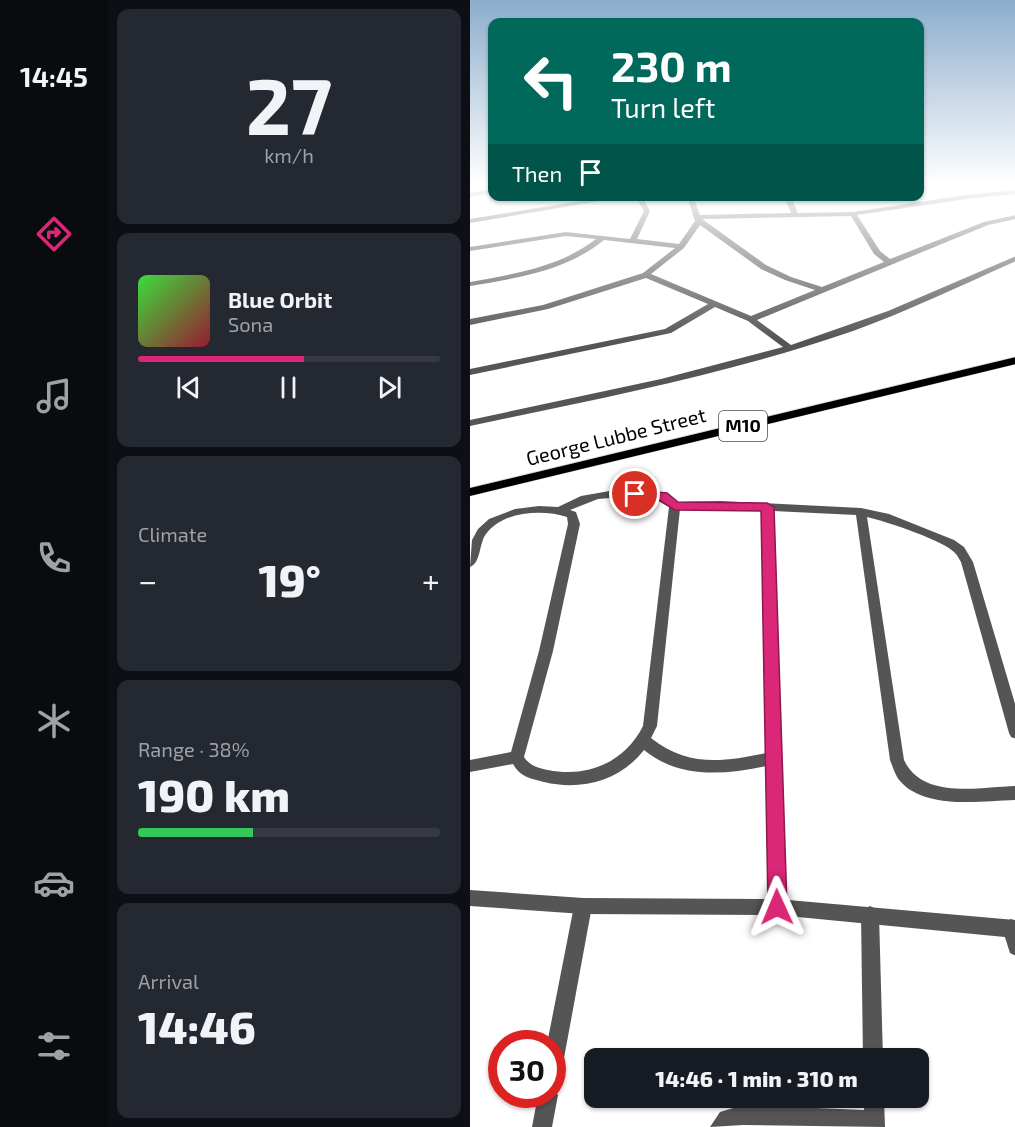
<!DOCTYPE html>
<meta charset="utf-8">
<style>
body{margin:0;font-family:"Exo 2",sans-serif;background:#242831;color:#f1f3f6;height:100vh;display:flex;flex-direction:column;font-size:22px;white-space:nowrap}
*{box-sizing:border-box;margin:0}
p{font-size:20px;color:#9ea1a6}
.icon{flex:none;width:33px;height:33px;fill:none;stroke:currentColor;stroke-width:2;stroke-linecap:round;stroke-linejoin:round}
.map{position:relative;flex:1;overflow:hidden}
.panel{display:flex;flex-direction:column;gap:9px;padding:9px;background:#0d0f14;width:362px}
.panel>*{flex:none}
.guide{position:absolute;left:18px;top:18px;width:436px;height:183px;border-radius:12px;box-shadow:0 2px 4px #0004;background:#00695c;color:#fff;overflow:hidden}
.speed{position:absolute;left:18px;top:1030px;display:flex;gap:12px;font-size:30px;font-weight:700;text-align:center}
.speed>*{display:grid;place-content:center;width:78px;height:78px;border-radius:50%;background:#171b24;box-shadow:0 2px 4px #0004;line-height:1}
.speed .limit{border:9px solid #d22;background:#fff;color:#111}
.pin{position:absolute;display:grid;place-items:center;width:51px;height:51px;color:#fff;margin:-26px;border:3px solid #fff;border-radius:50%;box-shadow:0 2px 6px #0007}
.me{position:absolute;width:66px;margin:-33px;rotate:359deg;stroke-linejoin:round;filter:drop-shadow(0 0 4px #0008)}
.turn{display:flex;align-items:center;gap:21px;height:126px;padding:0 24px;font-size:27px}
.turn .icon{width:78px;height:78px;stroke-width:2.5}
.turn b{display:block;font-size:42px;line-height:51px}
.then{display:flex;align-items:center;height:57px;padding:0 24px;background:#0003;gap:12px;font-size:22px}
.big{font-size:45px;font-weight:800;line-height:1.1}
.panel .card{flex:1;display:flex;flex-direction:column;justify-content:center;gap:9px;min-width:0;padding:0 21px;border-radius:12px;background:#242831}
.panel .dial{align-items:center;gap:0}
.dial b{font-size:78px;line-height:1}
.song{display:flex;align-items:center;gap:18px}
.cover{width:72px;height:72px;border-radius:9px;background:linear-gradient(135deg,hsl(120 70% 55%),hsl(350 70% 35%))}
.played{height:6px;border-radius:3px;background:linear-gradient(90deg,#db2777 55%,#363941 55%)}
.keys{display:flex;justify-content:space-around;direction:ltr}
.heat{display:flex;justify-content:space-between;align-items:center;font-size:33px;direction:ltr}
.charge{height:9px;border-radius:4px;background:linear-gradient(90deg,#34c759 38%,#363941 0)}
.trip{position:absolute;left:114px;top:1048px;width:345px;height:60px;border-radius:12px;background:#171b24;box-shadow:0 2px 4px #0004;font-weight:800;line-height:60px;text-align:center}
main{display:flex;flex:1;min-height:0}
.tab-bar{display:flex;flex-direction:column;width:108px;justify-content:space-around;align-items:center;background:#090b0e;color:#9ea1a6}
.tab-bar .icon{width:42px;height:42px}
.tab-bar .active{color:#db2777}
.tab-bar b{font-size:27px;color:#f1f3f6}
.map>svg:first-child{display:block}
</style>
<main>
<nav class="tab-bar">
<b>14:45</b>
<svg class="icon active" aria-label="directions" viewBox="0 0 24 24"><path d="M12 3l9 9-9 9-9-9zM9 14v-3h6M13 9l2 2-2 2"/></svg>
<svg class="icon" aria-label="music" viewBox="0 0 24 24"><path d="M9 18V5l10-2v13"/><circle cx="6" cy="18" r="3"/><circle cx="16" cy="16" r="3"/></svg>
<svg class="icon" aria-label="phone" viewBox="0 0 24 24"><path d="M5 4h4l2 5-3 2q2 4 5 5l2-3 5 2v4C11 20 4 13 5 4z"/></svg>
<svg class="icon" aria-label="climate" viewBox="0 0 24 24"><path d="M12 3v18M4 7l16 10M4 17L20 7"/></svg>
<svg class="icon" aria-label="car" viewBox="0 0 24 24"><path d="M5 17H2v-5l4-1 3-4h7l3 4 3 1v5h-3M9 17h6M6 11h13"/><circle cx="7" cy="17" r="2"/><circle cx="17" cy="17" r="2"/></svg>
<svg class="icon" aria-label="filters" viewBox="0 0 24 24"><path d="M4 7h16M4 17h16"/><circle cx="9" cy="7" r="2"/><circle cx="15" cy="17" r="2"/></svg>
</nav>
<section class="panel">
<div class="card dial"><b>27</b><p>km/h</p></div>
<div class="card">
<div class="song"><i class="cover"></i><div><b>Blue Orbit</b><p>Sona</p></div></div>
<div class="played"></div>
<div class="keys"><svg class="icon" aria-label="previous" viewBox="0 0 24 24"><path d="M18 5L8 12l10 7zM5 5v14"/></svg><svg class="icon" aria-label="pause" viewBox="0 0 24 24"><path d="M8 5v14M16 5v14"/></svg><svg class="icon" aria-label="next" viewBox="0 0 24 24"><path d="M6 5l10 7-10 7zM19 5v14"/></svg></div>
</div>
<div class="card"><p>Climate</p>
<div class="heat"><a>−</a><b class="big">19°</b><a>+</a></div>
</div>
<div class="card"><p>Range · 38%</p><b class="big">190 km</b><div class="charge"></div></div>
<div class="card"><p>Arrival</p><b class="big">14:46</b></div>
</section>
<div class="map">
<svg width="546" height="1127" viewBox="0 0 546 1127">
<rect width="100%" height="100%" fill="#fff"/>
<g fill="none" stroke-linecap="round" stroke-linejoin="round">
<defs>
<polygon id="primary" points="546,357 546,364 0,496 0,488"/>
</defs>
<use href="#primary" stroke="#dbdbdb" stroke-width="1"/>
<g fill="#555" fill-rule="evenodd">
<polygon points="22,189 22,193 0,197 0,193"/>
<path d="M546,190V194L496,199L387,215L410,251L420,259L514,222L546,215V219L518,225L287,320L321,345L418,311L546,256V261C492,285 438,311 383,331C259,374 128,399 0,426V420L191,379L313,347L278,321L245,307L201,333L0,375V369L195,329L238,304L176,278L78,309L0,325V319L73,305L173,273L205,248L134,240C96,271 47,278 0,286V282C44,274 90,267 126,239L96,236L0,251V247L96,232L160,239L174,211L165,196H172L180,211L167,239L209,244L225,221L217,196H223L230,215L321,213L316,201L322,196H331L323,202L328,213L383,212L496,195ZM381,216L404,254L414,262L352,287L321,277L296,265L232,219ZM230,225L291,269L315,280L345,290L281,316L181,274L214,248Z"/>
<polygon points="141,196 160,196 0,223 0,219"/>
<path d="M151,489L187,493L207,502L250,501L391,508L419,514L484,540L494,547L503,562L546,707V739L541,737L539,733L491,562C489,559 488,556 486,554C476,541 415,521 397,517L434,760C453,800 509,787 546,786V800C511,801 455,810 430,781C425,775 423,767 420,760L386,515L303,511L316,907L313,913L307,915L301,913L298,907L296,766C253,775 210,779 174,750C150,781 111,791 74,782C61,779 49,776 43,764L0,772V760L41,752L69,651L98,524L97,517C73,509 32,511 16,534C9,543 11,563 0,567L2,540L8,529L19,519L45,509L69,506L88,507L111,496ZM164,496L185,499L199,507L173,726C155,762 118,778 78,770C68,768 60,766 54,757L83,651L110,524L106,512L100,510L128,499ZM210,509L291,511L296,753C252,762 218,767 181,738L187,726Z"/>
<polygon points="113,898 119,900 122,906 92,1069 89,1076 82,1079 82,1044 77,1044 104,906 107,900"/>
<polygon points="400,906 406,909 409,915 413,1059 393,1059 391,915 394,909"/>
<polygon points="541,919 546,921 546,956 540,953 532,928 535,922"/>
<polygon points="82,1087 88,1095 82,1127 62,1127 68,1095 82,1095"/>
<polygon points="394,1098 414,1098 415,1127 273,1125 240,1127 250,1112 273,1105 394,1110"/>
</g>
<polygon fill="#555" fill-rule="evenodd" points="0,890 113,898 307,899 546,920 546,938 307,915 113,914 0,906"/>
<use href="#primary" fill="#000" fill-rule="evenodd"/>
</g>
<linearGradient id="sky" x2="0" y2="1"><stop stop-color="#8cadcc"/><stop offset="0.54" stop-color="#fff"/><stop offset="1" stop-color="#fff" stop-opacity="0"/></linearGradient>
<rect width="546" height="340" fill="url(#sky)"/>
<polygon fill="#db2777" stroke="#8e194d" stroke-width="1.5" points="165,490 197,493 208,502 297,503 304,507 317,907 314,914 307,917 300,914 298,907 291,511 205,510 189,500 161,497 159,494"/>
<g text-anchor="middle" stroke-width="4.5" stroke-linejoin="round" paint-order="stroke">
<rect fill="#fff" stroke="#4c4c4c" stroke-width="1.5" x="249" y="411" width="48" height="30" rx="4.5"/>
<g font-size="18" font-weight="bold" fill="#000">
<text x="273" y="432">M10</text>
</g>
<g font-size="20" fill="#000" stroke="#fff">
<text transform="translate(146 437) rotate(-14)" y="7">George Lubbe Street</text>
</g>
</g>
</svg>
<div class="speed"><div class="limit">30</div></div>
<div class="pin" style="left:165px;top:494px;background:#d93025"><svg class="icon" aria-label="arrive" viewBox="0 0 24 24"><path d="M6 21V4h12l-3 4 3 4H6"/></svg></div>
<svg class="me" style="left:307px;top:907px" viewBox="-20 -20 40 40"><path d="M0-17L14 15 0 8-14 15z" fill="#db2777" stroke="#fff" stroke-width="4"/></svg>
<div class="trip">14:46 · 1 min · 310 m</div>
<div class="guide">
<div class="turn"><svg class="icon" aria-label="left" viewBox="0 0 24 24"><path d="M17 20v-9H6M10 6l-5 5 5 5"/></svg><div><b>230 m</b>Turn left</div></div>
<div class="then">Then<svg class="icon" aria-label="arrive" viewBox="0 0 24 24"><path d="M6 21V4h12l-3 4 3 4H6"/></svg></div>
</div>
</div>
</main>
